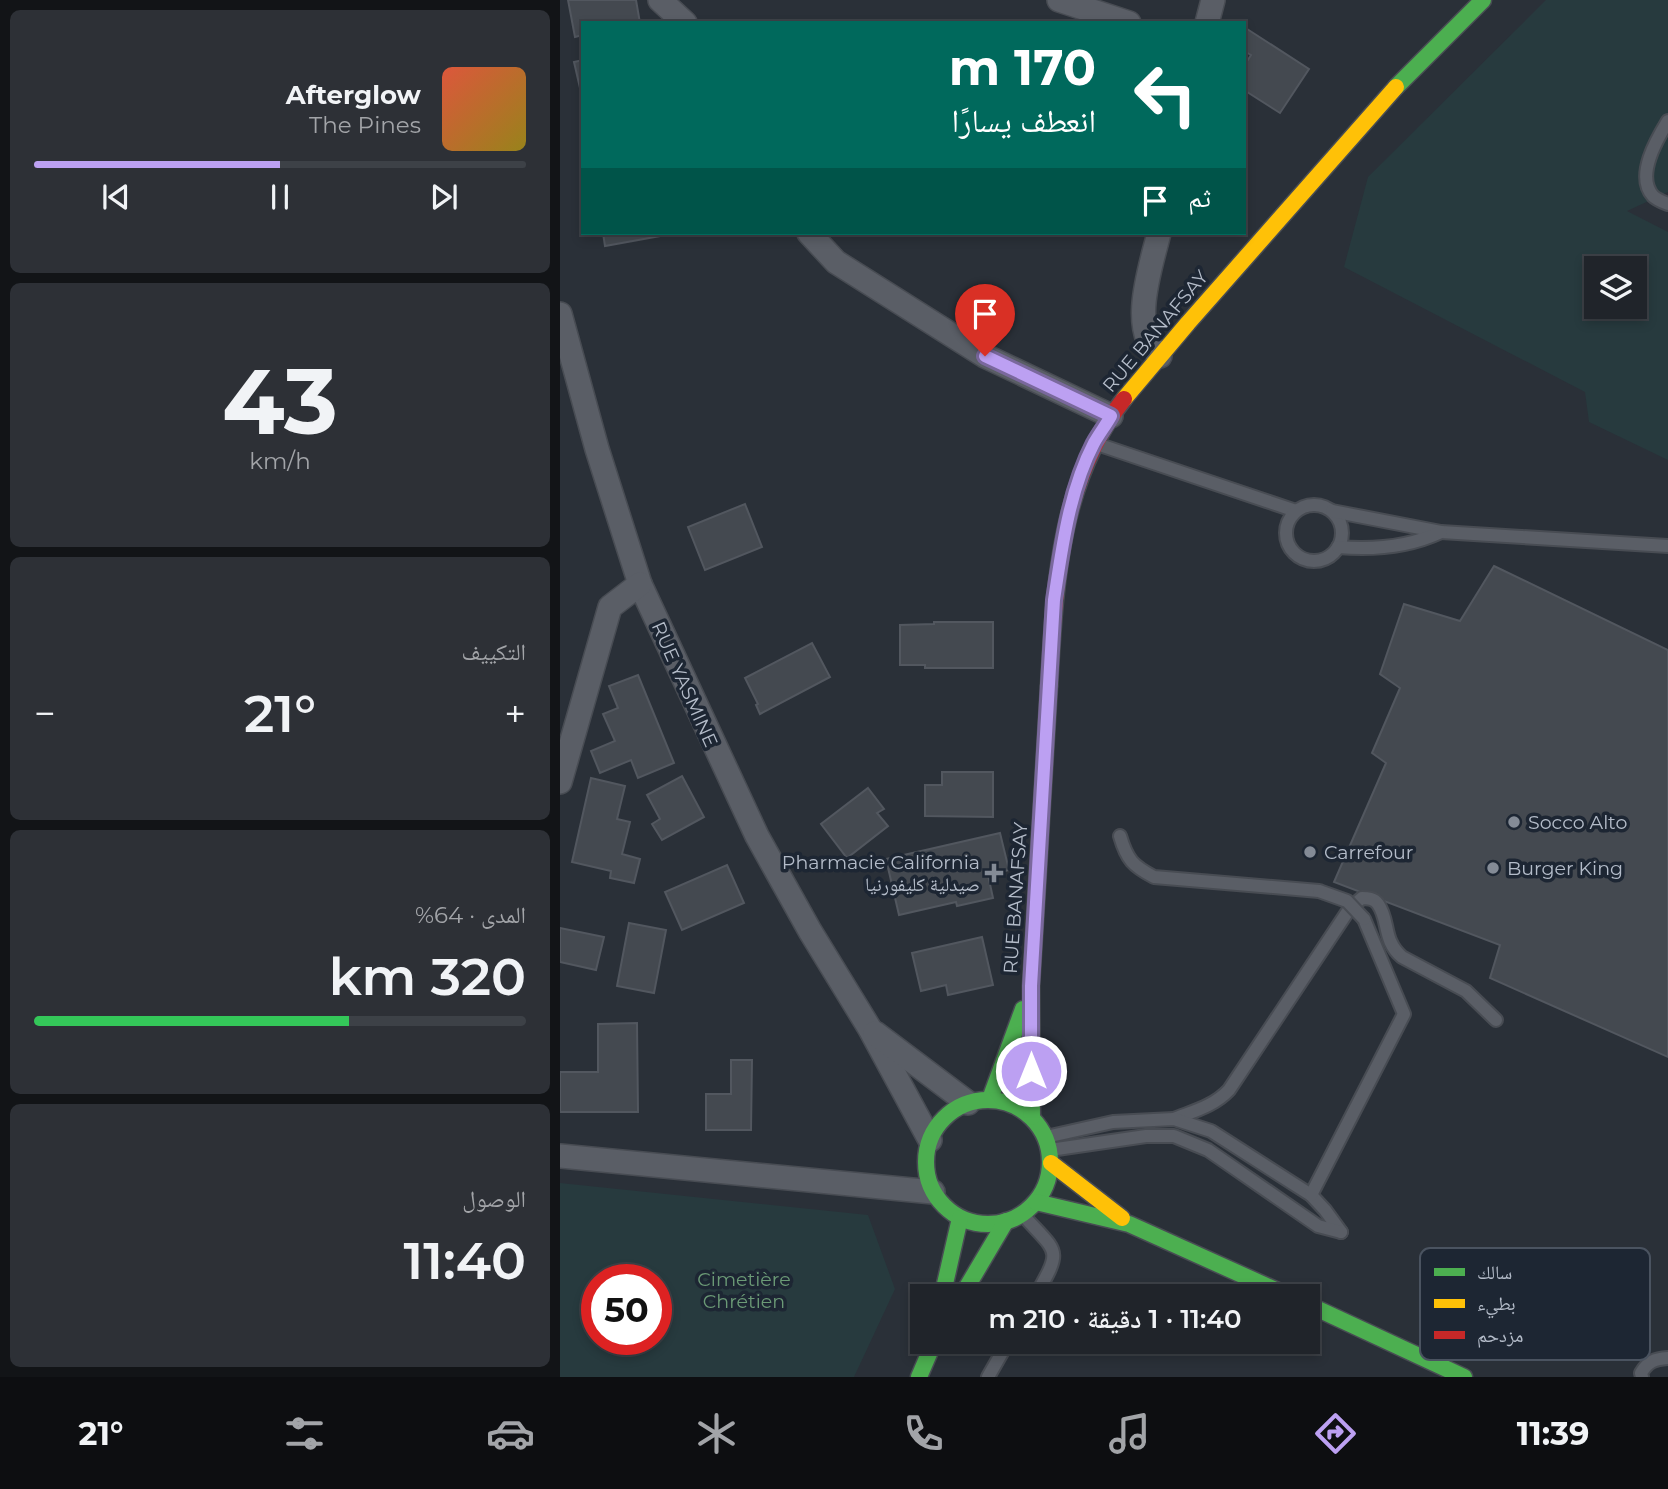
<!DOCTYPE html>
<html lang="ar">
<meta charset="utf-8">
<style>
body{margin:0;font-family:Montserrat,"Noto Naskh Arabic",sans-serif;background:#2d3036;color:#f1f3f6;direction:rtl;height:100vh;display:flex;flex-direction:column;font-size:26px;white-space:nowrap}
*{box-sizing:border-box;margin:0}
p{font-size:23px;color:#a2a4a8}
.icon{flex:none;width:38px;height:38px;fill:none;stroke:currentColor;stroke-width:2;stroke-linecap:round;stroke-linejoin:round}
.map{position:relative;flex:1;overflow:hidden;direction:ltr}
.panel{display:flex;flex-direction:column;gap:10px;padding:10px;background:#121417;width:560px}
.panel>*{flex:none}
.hud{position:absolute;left:21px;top:21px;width:665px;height:214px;border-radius:0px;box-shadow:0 4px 10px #0003,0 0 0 2px #3d4147;direction:rtl;background:#00695c;color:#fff;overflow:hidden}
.tools{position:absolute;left:1024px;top:256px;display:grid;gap:14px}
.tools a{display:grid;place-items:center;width:63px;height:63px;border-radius:0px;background:#20242a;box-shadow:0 4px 10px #0003,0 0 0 2px #3d4147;font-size:35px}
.speed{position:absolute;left:21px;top:1264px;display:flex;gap:14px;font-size:35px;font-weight:700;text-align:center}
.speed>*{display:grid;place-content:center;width:91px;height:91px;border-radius:50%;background:#20242a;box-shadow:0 4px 10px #0003,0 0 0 2px #3d4147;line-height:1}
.speed .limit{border:10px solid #d22;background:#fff;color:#111}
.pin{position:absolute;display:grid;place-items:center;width:60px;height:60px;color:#fff;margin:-72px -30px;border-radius:50% 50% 50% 0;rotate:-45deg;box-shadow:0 0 7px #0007}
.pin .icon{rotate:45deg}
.me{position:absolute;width:77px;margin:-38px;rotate:0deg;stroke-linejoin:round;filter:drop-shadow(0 0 5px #0008)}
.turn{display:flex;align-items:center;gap:24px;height:147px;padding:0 35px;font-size:32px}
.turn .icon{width:91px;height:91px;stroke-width:2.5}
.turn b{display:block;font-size:49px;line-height:60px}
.then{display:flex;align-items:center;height:66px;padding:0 35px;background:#0003;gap:14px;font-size:26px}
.big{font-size:52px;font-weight:600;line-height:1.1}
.panel .widget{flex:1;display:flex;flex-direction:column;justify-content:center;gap:10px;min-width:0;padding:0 24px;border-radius:10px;background:#2d3036}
.panel .dial{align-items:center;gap:0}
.dial b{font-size:91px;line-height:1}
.song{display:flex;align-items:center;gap:21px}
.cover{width:84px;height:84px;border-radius:10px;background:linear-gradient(135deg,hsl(10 70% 55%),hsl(50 70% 35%))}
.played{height:7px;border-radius:4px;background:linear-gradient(90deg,#bca0f2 50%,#3d4147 50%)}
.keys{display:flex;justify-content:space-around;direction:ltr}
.heat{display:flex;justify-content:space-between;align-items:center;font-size:38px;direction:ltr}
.charge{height:10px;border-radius:5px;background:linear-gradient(90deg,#34c759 64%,#3d4147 0)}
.trip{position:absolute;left:350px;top:1284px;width:410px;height:70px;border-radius:0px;background:#20242a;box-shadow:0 4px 10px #0003,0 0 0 2px #3d4147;font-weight:600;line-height:70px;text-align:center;direction:rtl}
.dock{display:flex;height:112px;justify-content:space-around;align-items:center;background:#0d0e11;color:#a2a4a8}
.dock .icon{width:49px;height:49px}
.dock .current{color:#bca0f2}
.dock b{font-size:32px;color:#f1f3f6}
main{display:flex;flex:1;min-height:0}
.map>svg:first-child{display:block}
</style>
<main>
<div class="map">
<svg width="1108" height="1377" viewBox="0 0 1108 1377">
<rect width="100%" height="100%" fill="#2a3038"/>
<g fill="#273a3e" fill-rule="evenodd">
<path d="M986,0H1108V192L1067,211L1108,232V460L1029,422L1025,392L784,267L808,177ZM1036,268H1074V306H1036Z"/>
<path d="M0,1183L308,1215L335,1289L294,1377H0ZM37,1279H96V1339H37Z"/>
</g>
<g fill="#444950" stroke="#52575f" stroke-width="2">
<polygon points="8,0 76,0 80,23 23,23 23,35 15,37"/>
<polygon points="684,27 749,69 720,113 684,90 684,66 691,55 684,51"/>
<polygon points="23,60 23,101 14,62"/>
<polygon points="43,233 105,233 106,235 45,246"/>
<polygon points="185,504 202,547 145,570 128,527"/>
<polygon points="934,566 1108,650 1108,1057 930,978 940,945 774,882 826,763 812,753 840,688 820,674 844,604 900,621"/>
<polygon points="374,622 433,622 433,668 365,668 365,665 340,665 340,625 374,624"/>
<polygon points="252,643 270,677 200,714 196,705 198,704 185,678"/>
<polygon points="78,675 114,763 78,778 71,760 40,773 31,751 55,741 43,714 58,708 49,686"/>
<polygon points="382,772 433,772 433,817 365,816 365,785 382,785"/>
<polygon points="122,776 144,817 102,840 92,824 100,819 87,795"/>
<polygon points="31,778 65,786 57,819 70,822 62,854 80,859 74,883 50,878 51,871 12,862"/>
<polygon points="308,788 324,809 317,813 328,826 287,858 261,824"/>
<polygon points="440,833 449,870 428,875 433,898 397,906 396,902 339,915 326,859"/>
<polygon points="167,865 184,903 122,930 105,892"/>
<polygon points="69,923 106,930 94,993 57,986"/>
<polygon points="0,928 44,937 36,970 0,962"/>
<polygon points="422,937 433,985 388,995 386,985 361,991 352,953"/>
<polygon points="77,1023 78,1112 0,1112 0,1072 38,1072 38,1024"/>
<polygon points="171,1060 192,1060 191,1130 146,1130 146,1094 171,1094"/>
</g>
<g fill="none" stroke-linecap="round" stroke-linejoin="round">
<defs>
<g id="lane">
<path d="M1108,121C1097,139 1075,176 1093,196C1097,200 1103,202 1108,204"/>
<polyline points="534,443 736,511"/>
<circle cx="754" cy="533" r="28"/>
<polyline points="772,511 881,532 1108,546"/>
<path d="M778,547C812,550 849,547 881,532"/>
<path d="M560,836C567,860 573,866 594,877L759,891"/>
<path d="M614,1119C634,1111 654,1106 669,1090L790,908L802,898C807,898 814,898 818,904C830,921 822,940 842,957L906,991L936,1020"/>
<polyline points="486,1137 553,1122 614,1119 651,1131 751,1195 765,1210 781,1232"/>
<polyline points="490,1150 586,1136 614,1136 648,1150 758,1226 781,1232"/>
<polyline points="751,1195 844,1014 804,919"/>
<path d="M462,1214C499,1255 503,1247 475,1297"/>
<polyline points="428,1377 448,1342"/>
<path d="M1082,1377L1081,1373C1088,1361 1095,1359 1108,1358"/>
</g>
<g id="street">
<polyline points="100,0 125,23"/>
<polyline points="499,0 569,23"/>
<polyline points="647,23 653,0"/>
<polyline points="249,233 276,262 425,356 551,416"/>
<path d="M599,233C591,266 568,331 600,356"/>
<polyline points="0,314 37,449 80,584 197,836 250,931 310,1029 370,1140"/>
<polyline points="0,782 50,607 80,584"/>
<polyline points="315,1033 408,1103"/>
<polyline points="0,1156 373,1192"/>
</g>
<g id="fast">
<polyline points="836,87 923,0"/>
<polyline points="430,1099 463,1009"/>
<circle cx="428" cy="1162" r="62"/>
<polyline points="472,1117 471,986 489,686"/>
<polyline points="476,1202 569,1224 731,1297"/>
<polyline points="382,1297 400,1218"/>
<polyline points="401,1297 446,1221"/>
<polyline points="747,1304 904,1377"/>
<polyline points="359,1377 374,1342"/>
</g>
<g id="slow">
<polyline points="564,399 628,323 836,87"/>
<polyline points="491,1163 562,1218"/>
</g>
<path id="jam" d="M489,686C495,585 499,481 564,399"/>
</defs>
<use href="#lane" stroke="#484c53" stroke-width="16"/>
<use href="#street" stroke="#484c53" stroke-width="26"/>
<use href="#fast" stroke="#484c53" stroke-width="19"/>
<use href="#slow" stroke="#484c53" stroke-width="19"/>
<use href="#jam" stroke="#484c53" stroke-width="19"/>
<use href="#lane" stroke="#5a5e66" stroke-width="12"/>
<use href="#street" stroke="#5a5e66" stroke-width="23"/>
<use href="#fast" stroke="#4caf50" stroke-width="16"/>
<use href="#slow" stroke="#ffc107" stroke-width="16"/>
<use href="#jam" stroke="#c62828" stroke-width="16"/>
<defs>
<polyline id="lane-bridge" points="759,891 787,901 804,919"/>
</defs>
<use href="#lane-bridge" stroke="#484c53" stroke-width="16" stroke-linecap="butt"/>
<use href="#lane-bridge" stroke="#5a5e66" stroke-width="12"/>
</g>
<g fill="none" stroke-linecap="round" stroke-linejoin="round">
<defs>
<path id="route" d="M425,356L551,416C546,425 539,434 534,443C509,491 502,548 494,600L471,986V1071"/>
</defs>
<use href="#route" stroke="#7a689d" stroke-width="18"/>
<use href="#route" stroke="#bca0f2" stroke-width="12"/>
</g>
<g fill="#848b96" stroke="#1d2633" stroke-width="2.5">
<circle cx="954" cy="822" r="7"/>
<circle cx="750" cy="852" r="7"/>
<circle cx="933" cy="868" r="7"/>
<path d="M430.5 862.5h7v7h7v7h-7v7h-7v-7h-7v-7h7z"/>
</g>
<g text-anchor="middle" stroke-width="7" stroke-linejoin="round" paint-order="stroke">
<g font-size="19" fill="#b4bcc9" stroke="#1d2633">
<text transform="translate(595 331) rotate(-50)" y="7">RUE BANAFSAY</text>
<text transform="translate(125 684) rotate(66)" y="7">RUE YASMINE</text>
<text transform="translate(455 898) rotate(-86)" y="7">RUE BANAFSAY</text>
</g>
<g font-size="19" fill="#b4bcc9" stroke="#1d2633" text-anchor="start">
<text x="968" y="829">Socco Alto</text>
<text x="764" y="859">Carrefour</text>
<text x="420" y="869" text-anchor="end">Pharmacie California<tspan x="420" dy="22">صيدلية كليفورنيا</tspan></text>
<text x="947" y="875">Burger King</text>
</g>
<g font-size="19" fill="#6b9a76" stroke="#1d2633">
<text x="184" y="1286">Cimetière<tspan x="184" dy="22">Chrétien</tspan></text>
</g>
</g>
<rect x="860" y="1248" width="230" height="112" rx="10" fill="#1d2633" stroke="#4a5360" stroke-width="2"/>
<rect x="874" y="1268" width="31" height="8" fill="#4caf50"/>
<rect x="874" y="1299" width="31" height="9" fill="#ffc107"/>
<rect x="874" y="1331" width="31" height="8" fill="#c62828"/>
<g font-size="19" fill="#b4bcc9">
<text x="917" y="1279">سالك</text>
<text x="917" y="1310">بطيء</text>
<text x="917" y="1342">مزدحم</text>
</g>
</svg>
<div class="tools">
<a><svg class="icon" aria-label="layers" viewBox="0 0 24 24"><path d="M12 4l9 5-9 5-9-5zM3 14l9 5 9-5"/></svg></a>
</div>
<div class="speed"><div class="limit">50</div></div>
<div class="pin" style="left:425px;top:356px;background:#d93025"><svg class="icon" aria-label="arrive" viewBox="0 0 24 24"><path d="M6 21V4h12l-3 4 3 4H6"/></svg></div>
<svg class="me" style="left:471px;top:1071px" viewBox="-20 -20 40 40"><circle r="17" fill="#bca0f2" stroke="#fff" stroke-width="3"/><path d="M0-11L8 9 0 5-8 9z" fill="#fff"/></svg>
<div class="trip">11:40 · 1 دقيقة · 210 m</div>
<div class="hud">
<div class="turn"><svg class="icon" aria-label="left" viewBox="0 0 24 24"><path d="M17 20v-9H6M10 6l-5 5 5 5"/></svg><div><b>170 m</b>انعطف يسارًا</div></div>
<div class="then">ثم<svg class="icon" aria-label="arrive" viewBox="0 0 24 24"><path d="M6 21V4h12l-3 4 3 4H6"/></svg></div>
</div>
</div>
<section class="panel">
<div class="widget">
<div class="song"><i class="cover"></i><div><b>Afterglow</b><p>The Pines</p></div></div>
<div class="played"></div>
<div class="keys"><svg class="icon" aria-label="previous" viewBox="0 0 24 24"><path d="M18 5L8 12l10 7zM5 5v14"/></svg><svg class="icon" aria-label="pause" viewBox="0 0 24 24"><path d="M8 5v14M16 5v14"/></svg><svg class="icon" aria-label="next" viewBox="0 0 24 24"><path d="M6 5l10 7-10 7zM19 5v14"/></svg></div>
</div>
<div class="widget dial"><b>43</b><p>km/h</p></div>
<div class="widget"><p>التكييف</p>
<div class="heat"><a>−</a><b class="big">21°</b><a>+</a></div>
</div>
<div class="widget"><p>المدى · 64%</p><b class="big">320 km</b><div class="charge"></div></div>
<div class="widget"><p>الوصول</p><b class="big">11:40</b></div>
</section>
</main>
<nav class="dock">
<b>11:39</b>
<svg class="icon current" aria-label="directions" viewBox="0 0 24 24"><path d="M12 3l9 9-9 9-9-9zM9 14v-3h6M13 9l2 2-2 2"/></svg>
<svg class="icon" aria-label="music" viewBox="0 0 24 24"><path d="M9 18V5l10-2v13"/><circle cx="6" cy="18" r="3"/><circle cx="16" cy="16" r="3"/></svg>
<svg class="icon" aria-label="phone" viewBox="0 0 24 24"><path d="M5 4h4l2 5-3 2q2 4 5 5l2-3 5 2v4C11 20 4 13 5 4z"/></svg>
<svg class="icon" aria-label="climate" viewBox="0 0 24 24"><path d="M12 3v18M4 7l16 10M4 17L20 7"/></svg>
<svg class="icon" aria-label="car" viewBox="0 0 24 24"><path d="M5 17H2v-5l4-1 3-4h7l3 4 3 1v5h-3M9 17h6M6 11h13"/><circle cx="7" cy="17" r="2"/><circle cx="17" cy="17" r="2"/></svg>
<svg class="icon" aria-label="filters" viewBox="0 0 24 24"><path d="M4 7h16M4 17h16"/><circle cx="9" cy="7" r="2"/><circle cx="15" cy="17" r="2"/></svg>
<b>21°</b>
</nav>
